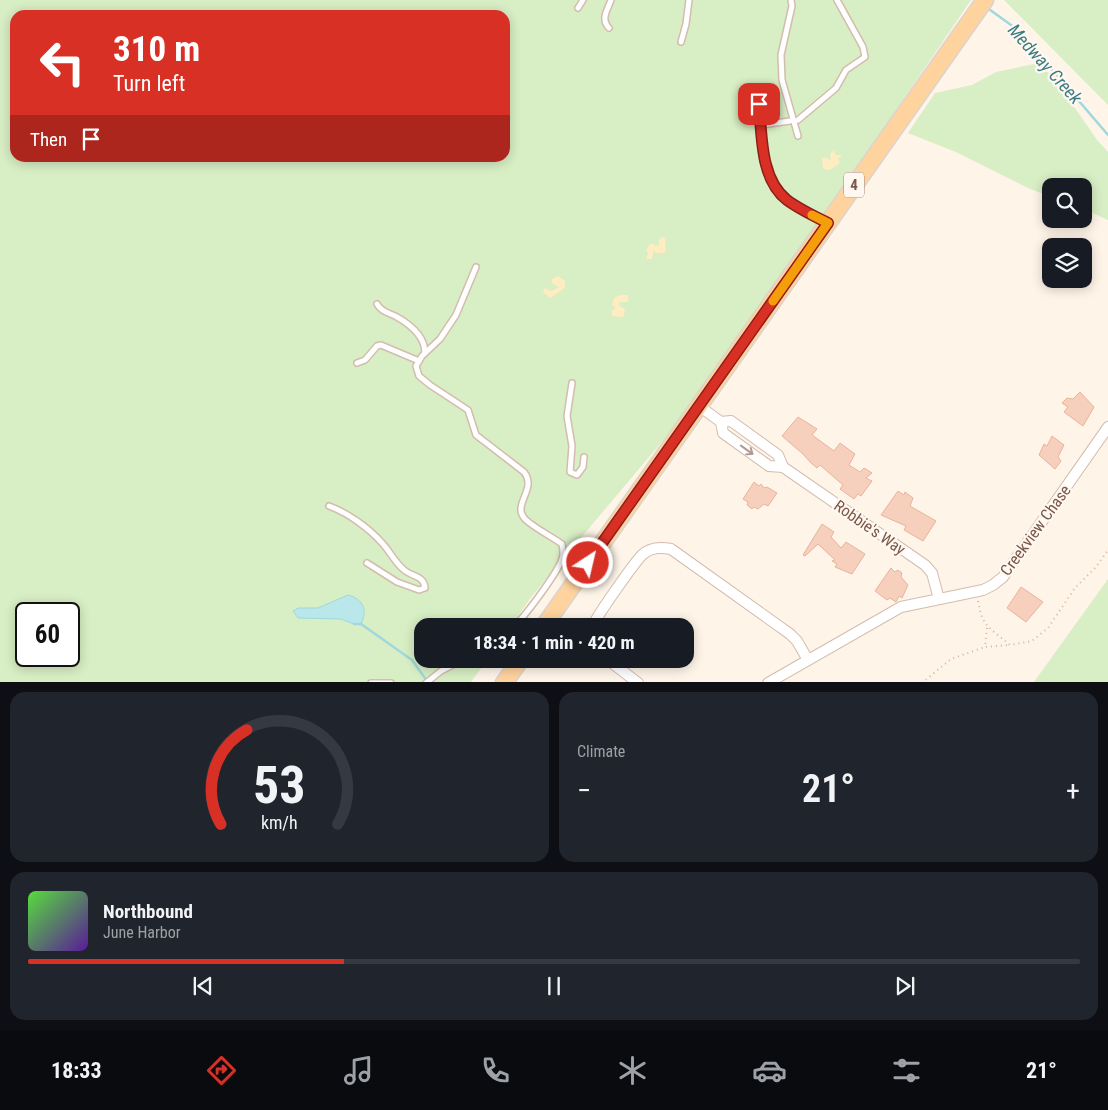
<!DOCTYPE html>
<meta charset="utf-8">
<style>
body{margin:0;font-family:"Roboto Condensed",sans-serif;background:#20242c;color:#f1f3f6;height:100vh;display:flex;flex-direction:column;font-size:19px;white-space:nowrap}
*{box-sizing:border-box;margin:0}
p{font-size:16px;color:#9ea1a6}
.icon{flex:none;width:28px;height:28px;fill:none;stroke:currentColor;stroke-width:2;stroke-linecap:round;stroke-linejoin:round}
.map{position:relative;height:682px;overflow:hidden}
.drawer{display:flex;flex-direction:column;gap:10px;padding:10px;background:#0d0f14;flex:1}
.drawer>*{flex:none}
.guide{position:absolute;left:10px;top:10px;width:500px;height:152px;border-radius:15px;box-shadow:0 2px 12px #0003;background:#d93025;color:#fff;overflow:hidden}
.tools{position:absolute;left:1042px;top:178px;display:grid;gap:10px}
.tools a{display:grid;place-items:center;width:50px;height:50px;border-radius:10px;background:#171b24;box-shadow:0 2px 12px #0003;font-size:25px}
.speed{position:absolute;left:15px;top:602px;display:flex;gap:10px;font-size:25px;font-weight:700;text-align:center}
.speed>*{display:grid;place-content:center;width:65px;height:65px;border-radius:50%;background:#171b24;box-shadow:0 2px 12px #0003;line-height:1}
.speed .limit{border:2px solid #111;border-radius:8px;background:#fff;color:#111}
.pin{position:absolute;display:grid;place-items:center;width:42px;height:42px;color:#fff;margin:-21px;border-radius:10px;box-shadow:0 2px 8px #0006}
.me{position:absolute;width:55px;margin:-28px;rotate:35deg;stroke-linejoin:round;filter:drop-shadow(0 0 4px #0008)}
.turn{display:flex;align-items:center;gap:18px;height:105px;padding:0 20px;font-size:22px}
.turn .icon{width:65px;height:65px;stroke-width:2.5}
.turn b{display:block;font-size:35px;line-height:42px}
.then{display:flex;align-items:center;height:48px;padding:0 20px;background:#0003;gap:10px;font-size:19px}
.big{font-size:38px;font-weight:700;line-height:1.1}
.drawer .card{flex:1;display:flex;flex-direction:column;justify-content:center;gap:8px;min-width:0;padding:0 18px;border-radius:15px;background:#20242c}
.drawer .dial{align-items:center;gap:0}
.dial svg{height:130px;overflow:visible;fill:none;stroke:#363941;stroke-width:7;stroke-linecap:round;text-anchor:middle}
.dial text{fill:#f1f3f6;stroke:none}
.song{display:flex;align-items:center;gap:15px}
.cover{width:60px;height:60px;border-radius:8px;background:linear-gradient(135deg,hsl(110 70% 55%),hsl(270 70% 35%))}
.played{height:5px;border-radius:2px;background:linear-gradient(90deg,#d93025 30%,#363941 30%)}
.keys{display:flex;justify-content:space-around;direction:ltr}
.heat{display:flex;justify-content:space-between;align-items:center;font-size:28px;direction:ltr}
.drawer .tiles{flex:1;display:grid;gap:10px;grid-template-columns:1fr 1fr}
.card:last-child{grid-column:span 2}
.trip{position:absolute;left:414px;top:618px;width:280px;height:50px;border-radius:15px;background:#171b24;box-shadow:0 2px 12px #0003;font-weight:700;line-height:50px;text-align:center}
.dock{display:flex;height:80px;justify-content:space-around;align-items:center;background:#090b0e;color:#9ea1a6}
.dock .icon{width:35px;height:35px}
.dock .selected{color:#d93025}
.dock b{font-size:22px;color:#f1f3f6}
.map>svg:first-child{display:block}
</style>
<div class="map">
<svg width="1108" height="683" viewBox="0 0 1108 683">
<rect width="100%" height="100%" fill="#fef4e8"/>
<g fill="#d8eec4" fill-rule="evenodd">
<path d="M0,0H971L707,388L532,596L511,626H422V659H488L471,682L0,683ZM15,15H505V158H15ZM26,614H69V656H26Z"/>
<polygon points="1004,0 1108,0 1108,105"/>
<polygon points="1039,63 1057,82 1097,140 1108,152 1108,220 1084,209 1084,186 1051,186 1051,197 1028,188 956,152 908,133 935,93 972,85 996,72"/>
<polygon points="1108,579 1108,682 1034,682"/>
</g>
<g fill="#ffecc1">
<polygon points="834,150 836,155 842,155 838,159 840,163 830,170 823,169 822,158 825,157 831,161 830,154"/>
<polygon points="662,237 665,238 666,251 664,253 656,253 654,250 652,259 646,259 648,253 646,250 651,243 657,246 659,245 659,240"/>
<polygon points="558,276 565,281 565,288 550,298 543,292 544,288 551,291 559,287 552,283 552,279"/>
<polygon points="620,295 628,295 628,302 620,302 619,304 620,307 624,308 625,312 623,317 612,316 612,310 616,308 612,305 614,298"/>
</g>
<path fill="#b9e7ea" stroke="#9fd8dd" d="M348,595C363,599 368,610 361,624H354L341,619L298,618L293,611L298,608H318Z"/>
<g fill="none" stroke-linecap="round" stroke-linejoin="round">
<g stroke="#9fd8dd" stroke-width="2.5">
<polyline points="986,7 1018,30 1108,135"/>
<polyline points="354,624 361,624 412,660 427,681"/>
</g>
</g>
<g fill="#f6cfbd" stroke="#eab39b">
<polygon points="1080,392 1094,407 1083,426 1064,412 1068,407 1062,403 1067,398 1073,399"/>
<polygon points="798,417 817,429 812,435 834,451 840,443 855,454 849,465 860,472 864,468 872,473 866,478 872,481 861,496 858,494 854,499 840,489 843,485 820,465 817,468 811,463 803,454 782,436"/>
<polygon points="1052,436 1064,445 1058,457 1061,461 1055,469 1039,455 1044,444 1047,446"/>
<polygon points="754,482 759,486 761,484 764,488 767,487 777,493 768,506 764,504 758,509 754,507 752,509 747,505 748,502 743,499"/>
<polygon points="898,491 904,495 905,492 913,498 910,506 936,521 923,541 904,530 906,526 881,515"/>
<polygon points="822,524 834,532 831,537 841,548 846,542 865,554 852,574 835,567 837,564 832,561 835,560 818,544 805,556 803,555"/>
<polygon points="891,568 895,572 898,570 902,573 901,577 908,585 902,598 899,596 896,602 890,598 887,600 875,591"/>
<polygon points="1021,587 1043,602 1026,622 1007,608"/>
</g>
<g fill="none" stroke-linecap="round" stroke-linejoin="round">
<defs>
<g id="service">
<polyline points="791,0 792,6 781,55 782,80 798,136"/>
<polyline points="578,8 583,0"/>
<path d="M609,28C600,19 608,9 611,0"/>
<polyline points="681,42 686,24 689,0"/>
<path d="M759,105C762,135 760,180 788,200C799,208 812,215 825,222"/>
<polyline points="798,120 836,88 846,70 865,57 863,47 837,0"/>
<polyline points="761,125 790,121"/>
<path d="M476,267L456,315L440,339L422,356L416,366L419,376L430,385L468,410L476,435L524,472C538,490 510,505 526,520C536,529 551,536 562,544C563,549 564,554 562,559C558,572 524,618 514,626"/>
<path d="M377,304C381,312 390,313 397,317C411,325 425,337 425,353"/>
<polyline points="357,363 365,360 377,346 381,345 419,361"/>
<polyline points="572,383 567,416 572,446 570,472 577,475 583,467 584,457"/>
<path d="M329,506C348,513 369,528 383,544C390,552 395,562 403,569C411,577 424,575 425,588L419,590L397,582L367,563"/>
<polyline points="371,683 391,683"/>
<polyline points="426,683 441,671 464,659"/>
</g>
<g id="minor">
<polyline points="699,406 721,422 723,433 769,466 783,467 925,565 932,573 939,599"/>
<polyline points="721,422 731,421 778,455 783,467"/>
<path d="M593,626C595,618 635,562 642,555C650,547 661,547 671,549L790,634L797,641L808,660"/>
<polyline points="607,659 638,683"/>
<polyline points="768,683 901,607 983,590 993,585 1003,577 1108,427"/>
</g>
<g id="primary">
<polyline points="544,626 985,0"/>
<polyline points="504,683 521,659"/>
</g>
</defs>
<use href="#service" stroke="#d4bcae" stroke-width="8"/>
<use href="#minor" stroke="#d4bcae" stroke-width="12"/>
<use href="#primary" stroke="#ddd3cf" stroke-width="19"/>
<g stroke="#dcb29f" stroke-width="2" stroke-dasharray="1 4" stroke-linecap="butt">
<path d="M978,601C982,628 992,629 1010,645L1032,641L1048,628L1075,588L1096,567L1108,550"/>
<polyline points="987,628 985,647 1009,645"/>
<polyline points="922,683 951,659 985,647"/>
</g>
<use href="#service" stroke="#fff" stroke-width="5"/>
<use href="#minor" stroke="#fff" stroke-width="10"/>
<use href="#primary" stroke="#ffd39e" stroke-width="16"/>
</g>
<defs><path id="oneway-shaft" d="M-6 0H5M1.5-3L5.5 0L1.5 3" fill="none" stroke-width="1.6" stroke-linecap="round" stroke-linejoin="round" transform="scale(1.25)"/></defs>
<use stroke="#b09a91" href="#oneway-shaft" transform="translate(747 450) rotate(36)"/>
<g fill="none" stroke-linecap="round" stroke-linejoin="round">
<defs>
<path id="route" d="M588,563L828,223C814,216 799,209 787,200C760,179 762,135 759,104"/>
</defs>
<use href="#route" stroke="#8d1f18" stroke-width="12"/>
<use href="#route" stroke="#d93025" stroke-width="9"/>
<polyline stroke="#f59e0b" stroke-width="9" points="773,301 828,223 812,215"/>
</g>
<g text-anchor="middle" stroke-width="4.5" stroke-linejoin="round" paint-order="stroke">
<rect fill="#fff8f0" stroke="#a3877a" stroke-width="1" x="844" y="172.5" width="20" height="25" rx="4"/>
<g font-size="15" font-weight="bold" fill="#7b5748">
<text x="854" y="190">4</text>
</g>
<g font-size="16" fill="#7b5748" stroke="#fff8f0">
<text transform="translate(870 527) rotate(35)" y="6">Robbie's Way</text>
<text transform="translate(1035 530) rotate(-54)" y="6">Creekview Chase</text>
</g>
<g font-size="18" font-style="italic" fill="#3a7c82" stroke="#fff8f0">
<text transform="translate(1045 64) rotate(48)" y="6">Medway Creek</text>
</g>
</g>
</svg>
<div class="tools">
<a><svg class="icon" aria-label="search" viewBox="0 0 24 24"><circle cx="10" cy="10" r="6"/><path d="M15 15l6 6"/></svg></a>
<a><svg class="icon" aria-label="layers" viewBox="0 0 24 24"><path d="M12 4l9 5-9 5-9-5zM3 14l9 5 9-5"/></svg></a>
</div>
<div class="speed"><div class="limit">60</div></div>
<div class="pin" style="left:759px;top:104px;background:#d93025"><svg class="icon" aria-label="arrive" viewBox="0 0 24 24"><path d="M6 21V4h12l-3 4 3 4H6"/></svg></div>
<svg class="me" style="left:588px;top:563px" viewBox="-20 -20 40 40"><circle r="17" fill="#d93025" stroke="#fff" stroke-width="3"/><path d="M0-11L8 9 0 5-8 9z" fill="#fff"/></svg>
<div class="trip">18:34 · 1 min · 420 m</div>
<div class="guide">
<div class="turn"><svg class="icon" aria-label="left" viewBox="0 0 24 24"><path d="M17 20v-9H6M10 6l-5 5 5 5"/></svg><div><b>310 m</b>Turn left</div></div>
<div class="then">Then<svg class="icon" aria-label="arrive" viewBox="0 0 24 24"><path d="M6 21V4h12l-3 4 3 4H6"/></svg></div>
</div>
</div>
<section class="drawer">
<div class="tiles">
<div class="card dial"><svg viewBox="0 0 100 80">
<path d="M14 69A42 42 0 1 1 86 69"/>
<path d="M14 69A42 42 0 0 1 30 11" stroke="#d93025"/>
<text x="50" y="56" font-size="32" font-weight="700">53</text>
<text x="50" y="72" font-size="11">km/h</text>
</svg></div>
<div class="card"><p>Climate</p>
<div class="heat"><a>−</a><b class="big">21°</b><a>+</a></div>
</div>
<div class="card">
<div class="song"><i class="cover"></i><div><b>Northbound</b><p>June Harbor</p></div></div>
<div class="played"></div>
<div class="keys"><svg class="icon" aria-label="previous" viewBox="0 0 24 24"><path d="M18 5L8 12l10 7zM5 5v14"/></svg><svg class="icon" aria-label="pause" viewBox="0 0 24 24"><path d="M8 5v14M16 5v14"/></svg><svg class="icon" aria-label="next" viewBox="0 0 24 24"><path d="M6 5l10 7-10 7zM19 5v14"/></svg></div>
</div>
</div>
</section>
<nav class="dock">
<b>18:33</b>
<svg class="icon selected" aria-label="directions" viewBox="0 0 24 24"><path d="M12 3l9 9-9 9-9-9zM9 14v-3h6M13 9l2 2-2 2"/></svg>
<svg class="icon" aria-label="music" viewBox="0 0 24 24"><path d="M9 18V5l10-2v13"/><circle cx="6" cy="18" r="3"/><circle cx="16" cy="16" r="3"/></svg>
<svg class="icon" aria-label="phone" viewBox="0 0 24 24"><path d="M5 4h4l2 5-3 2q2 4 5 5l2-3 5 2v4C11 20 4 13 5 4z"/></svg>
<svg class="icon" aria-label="climate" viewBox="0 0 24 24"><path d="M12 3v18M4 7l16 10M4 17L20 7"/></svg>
<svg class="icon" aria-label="car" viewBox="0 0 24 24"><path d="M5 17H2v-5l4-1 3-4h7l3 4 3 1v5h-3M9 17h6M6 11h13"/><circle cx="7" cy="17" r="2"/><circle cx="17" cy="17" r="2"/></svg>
<svg class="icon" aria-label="filters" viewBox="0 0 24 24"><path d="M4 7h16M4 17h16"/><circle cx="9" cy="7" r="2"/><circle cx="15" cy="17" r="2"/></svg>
<b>21°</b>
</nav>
